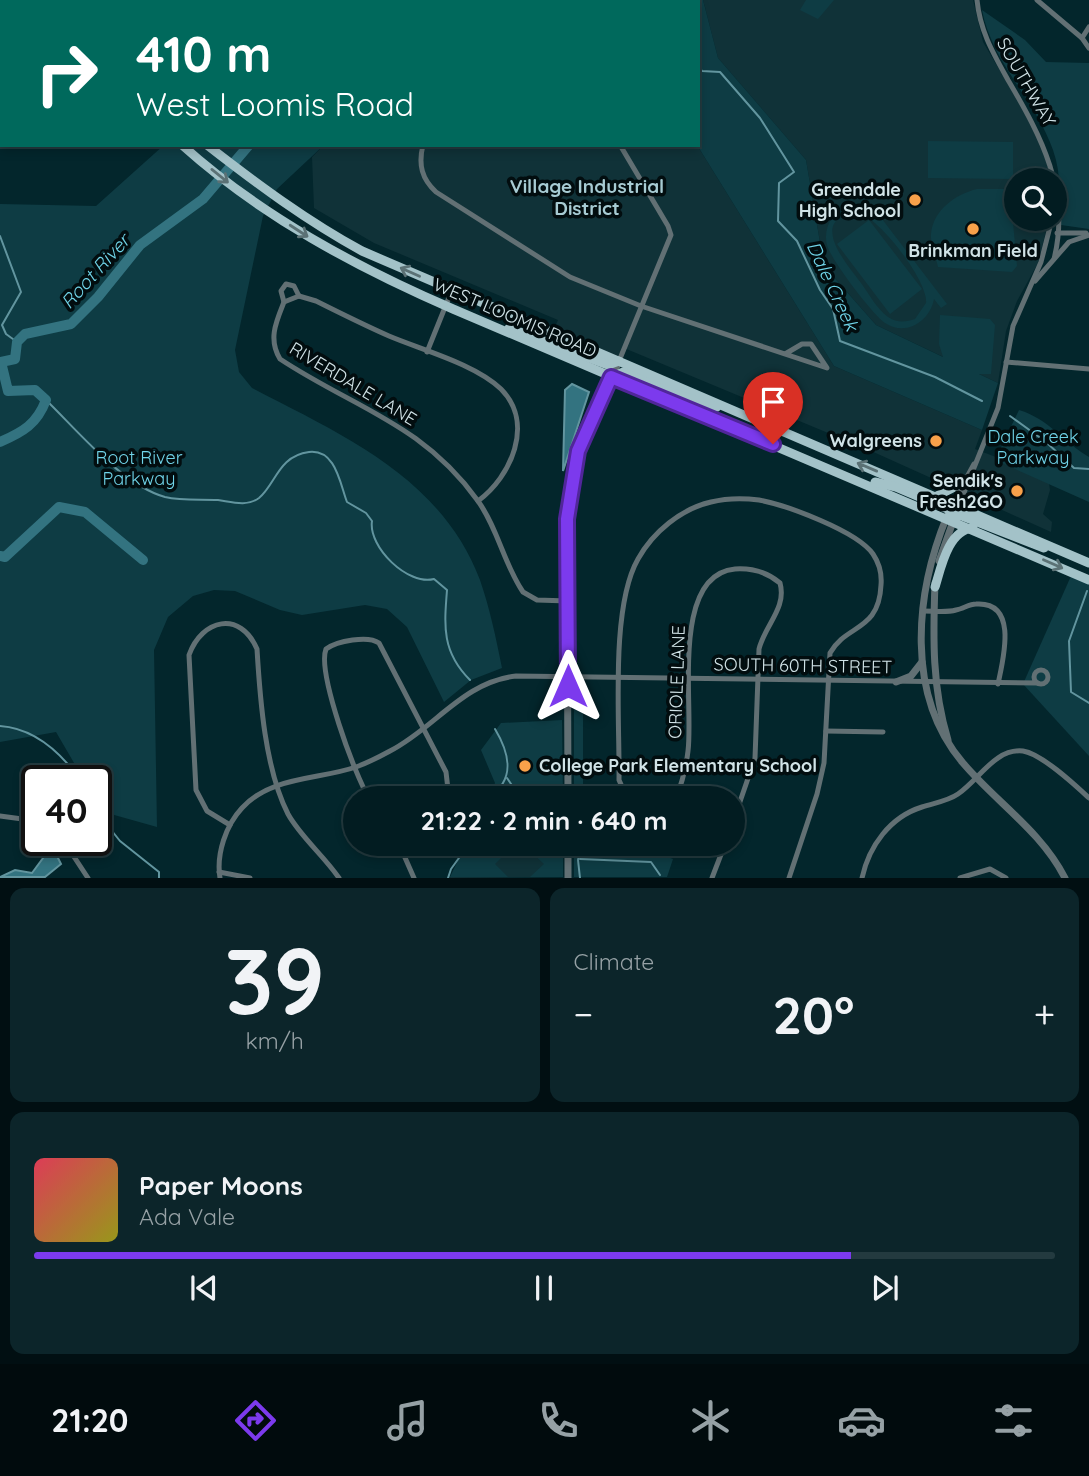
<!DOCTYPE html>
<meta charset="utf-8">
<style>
body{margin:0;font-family:Quicksand,sans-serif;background:#0c252a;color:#f1f3f6;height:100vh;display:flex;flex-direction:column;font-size:26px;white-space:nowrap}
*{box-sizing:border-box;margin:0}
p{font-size:23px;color:#96a1a5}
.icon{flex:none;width:38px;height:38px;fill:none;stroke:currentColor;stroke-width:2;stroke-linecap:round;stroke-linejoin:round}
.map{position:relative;height:878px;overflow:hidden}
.side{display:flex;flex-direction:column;gap:10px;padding:10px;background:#010f12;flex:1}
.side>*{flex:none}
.banner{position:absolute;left:0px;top:0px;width:700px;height:147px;box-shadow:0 4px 10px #0003,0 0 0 2px #233a3f;background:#00695c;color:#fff;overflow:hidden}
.controls{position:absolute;left:1004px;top:168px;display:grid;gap:14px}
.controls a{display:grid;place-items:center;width:63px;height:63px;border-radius:50%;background:#021c21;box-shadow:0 4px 10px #0003,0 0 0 2px #233a3f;font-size:35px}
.speed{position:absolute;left:21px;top:765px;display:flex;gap:14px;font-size:35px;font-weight:700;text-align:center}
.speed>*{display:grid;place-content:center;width:91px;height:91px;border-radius:50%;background:#021c21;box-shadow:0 4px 10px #0003,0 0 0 2px #233a3f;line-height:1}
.speed .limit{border:4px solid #111;border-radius:10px;background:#fff;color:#111}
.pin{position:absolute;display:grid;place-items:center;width:60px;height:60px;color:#fff;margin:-72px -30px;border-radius:50% 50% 50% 0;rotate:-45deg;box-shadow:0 0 7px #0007}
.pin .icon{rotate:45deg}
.me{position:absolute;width:77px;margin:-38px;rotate:0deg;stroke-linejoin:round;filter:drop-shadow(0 0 5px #0008)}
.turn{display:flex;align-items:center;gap:24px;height:147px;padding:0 21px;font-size:32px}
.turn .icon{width:91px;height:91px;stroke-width:2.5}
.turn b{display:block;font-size:49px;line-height:60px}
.big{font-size:52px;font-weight:700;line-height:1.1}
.side .card{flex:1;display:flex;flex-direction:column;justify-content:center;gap:10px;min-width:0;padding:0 24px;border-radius:14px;background:#0c252a}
.side .dial{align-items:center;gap:0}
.dial b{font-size:91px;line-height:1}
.song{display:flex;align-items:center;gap:21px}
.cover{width:84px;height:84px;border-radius:10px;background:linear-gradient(135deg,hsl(350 70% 55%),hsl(60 70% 35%))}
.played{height:7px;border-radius:4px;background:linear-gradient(90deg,#7c3aed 80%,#233a3f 80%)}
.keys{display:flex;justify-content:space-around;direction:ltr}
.heat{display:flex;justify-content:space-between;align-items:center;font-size:38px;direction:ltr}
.side .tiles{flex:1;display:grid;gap:10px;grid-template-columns:1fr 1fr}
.card:last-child{grid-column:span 2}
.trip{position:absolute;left:343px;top:786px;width:402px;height:70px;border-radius:35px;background:#021c21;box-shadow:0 4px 10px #0003,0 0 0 2px #233a3f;font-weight:700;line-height:70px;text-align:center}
.tab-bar{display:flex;height:112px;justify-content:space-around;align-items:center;background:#010b0d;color:#96a1a5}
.tab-bar .icon{width:49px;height:49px}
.tab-bar .on{color:#7c3aed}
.tab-bar b{font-size:32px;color:#f1f3f6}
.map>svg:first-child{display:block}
</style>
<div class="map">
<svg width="1089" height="878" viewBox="0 0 1089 878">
<rect width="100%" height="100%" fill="#03262c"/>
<g fill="#103238">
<polygon points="703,0 973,0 983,42 1038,135 1052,180 1017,180 1017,219 1049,219 1038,263 1017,301 1006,331 998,383 876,325 824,266 806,160 718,58"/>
<polygon points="324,145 697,145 834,366 982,430 975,449 1048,477 1050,490 1043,514 1052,522 1051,532 869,450 624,348 619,361 552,333 558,320 374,243 314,208 312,157"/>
<polygon points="466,844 563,844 563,877 450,878"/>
</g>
<g fill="#0e3c44" fill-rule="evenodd">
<polygon points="210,0 572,0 573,2 210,2"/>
<polygon points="607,0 703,0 718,58 806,160 824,266 876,325 943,357 939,344 940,315 990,319 995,325 991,374 979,374 998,383 982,430 834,366 697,145 698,2"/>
<polygon points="806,0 834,0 818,19 800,10"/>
<path d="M982,10L1025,40L1046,62L1089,63V229L1061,225C1059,200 1062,175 1053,150C1036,101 992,63 982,10Z"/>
<polygon points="928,141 1013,142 1013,179 928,178"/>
<path d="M164,145H324L277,189L263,216L235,350L239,372L252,388C342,435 441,477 480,580C490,609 496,638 502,668L471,680L444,702L407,627L387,609L365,605L302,615L280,610L235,591L214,590L193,596L168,617L154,650L157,827L100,811L96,803V780H84L56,732L0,742V204L96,206Z"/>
<path d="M977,189H1010L1017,266L1012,272L938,267C936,257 930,244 931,234C933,210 956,194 977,189Z"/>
<path d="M869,202L947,304L941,308L934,299C930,321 906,337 885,323C872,314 831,260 827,245C825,238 826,230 829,223C838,204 856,211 869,202ZM856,212C877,214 929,282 926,303L915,319C906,322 897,323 888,317C877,309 869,294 861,283C847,264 807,220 856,212Z"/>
<polygon points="869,220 922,289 890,314 837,244"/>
<path d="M1019,410C1049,419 1063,442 1089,457V502L995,460Z"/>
<polygon points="1071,576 1089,583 1089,756 1023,684"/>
<polygon points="578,679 583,679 583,798 574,798 574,683"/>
<polygon points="562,720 563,798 489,798 495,783 481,750 501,723"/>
<polygon points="466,844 515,844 495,864 508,877 450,877"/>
<polygon points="523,844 563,844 563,877 530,877 544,864"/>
<polygon points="574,844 634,844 650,850 653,844 658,844 655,852 673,859 667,877 574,877"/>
</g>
<g fill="#337380" stroke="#62959f" stroke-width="2">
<polygon points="572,384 589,392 563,471 565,390"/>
<polygon points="52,846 61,864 45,877 0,877 15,870 32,873"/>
</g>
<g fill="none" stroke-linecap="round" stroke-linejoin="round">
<g stroke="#62959f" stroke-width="2">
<polyline points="398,2 402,0"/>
<polyline points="654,2 654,0"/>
<polyline points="698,65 702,71 720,72 760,118 794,172 779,183 778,221 797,241 820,290 833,309 840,341 935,377 982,401"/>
<polyline points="0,236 21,292 2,325 6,334 17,342"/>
<path d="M46,400C78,431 122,485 165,497C182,501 201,499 218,500C232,502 247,507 259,498C276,484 278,456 309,452C336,449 340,484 347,502L366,513L372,521C368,547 408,586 434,579L447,590C444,627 442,652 470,680"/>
<polyline points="1010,416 1046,442 1074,468 1089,469"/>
<polyline points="1087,591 1069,641 1071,692 1089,703"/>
<path d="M0,726C30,728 54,747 72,769V780"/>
<polyline points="507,778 520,797"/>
<path d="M488,798C516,780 510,754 495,729"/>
<polyline points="96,811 120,841 159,872 159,878"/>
<polyline points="580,859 651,862 660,875"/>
<polyline points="448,878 451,869 469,844"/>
<polyline points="580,878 578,860 582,844"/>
</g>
<g stroke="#337380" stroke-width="10">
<polyline points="388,2 389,0"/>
<path d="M0,442C23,432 37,424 46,400L35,390L8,391L1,362L15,359L17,342L25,334L71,324L98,297L140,245L203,199L249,145"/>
<polyline points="0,556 5,557 59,507 85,512 143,560"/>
</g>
<g stroke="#627074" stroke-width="5">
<polyline points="159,0 159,2"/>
<polyline points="173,0 174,2"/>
<path d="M977,0C980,31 993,53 1008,80C1041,136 1071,192 1054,259"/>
<polyline points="1037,0 1082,38 1089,48"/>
<polyline points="106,2 108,0"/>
<polyline points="300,2 302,0"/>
<polyline points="1082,38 1089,27"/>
<path d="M423,145C418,165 422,179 436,192L570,277L641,306L827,368L811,344H802L785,354"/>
<polyline points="1057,233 1086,233"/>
<polyline points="1035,281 1069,242 1089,235"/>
<path d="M299,296L284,302C276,322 268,339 280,359C354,408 422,423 478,501C498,529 504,564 523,592L537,600L568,601"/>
<path d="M299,296L316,301C340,313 364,325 389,336C422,350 475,364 501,389C535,423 511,477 478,501"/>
<polyline points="284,302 281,291 286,284 294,286 299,296"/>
<polyline points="427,352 452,290"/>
<polyline points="619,361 671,235 668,226 620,145"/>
<polyline points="1006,362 1089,369"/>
<polyline points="953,503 974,464"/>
<polyline points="959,505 998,408 1013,326 1041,262 1052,219"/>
<path d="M923,611C934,611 946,613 956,610C963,609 969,604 976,604C1019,601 1003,660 998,684"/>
<circle cx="1041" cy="677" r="7"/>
<polyline points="826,731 883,732"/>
<path d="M369,798C355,776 317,672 326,649C337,641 368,635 379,643L446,772L449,798"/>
<path d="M627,798L619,780C620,722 610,608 638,559C653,532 681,509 711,502C727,498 744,498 759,500C786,505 857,531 873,554C879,563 882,574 881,585C879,632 846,624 830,653L824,763L817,794L789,878"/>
<path d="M676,798C682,783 686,768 688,751C694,706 670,575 735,569C751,568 767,572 780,583C787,608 765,625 759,649L755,758L733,822"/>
<polyline points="0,816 37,821"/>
<path d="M230,825L207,811L196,790L189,655C202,619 240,610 257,649C260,699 265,769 288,814C300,836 324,856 339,878"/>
<polyline points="63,840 88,878"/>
<polyline points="399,844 414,878"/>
<polyline points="404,851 414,844"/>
<polyline points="219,872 250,878"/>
<path d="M220,878C216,854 226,825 242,808C271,776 318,780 356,767C367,763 379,757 390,751C435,728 463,682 516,676L1038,683"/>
<polyline points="712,878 725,844"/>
<path d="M862,878C869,846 890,817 922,807C934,803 948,801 958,794C979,780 995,748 1023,751C1042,754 1075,785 1089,798"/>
<polyline points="960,878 990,869 1006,878"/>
</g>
<g stroke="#627074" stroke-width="7">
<polyline points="0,50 2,50"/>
<path d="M947,516C915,594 905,695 963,763C996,802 1041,831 1065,878"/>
<polyline points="939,561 954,519"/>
<path d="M935,583C933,637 932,688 948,740"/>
<polyline points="896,682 911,676 922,662"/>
<polyline points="568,798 567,518 578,451 619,361"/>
<polyline points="568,878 568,844"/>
</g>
<g stroke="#a3c2c8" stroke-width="9">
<polyline points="43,0 45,2"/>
<polyline points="61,0 63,2"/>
<path d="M182,145C261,216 356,267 453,309L1089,580"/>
<path d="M207,145C257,184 307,221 362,251L1089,563"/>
<polyline points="509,328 608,365 619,361"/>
<polyline points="612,377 623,372 670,392 717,407"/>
<polyline points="875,482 896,487 950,510 957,508"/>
<polyline points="937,496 962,483"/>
<polyline points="949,516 962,516 1044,548"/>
<path d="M935,587C941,568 948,530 973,528"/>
</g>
</g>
<defs><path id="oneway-shaft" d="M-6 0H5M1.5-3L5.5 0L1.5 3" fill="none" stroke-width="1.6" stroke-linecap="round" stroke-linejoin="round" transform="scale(1.75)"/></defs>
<g stroke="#5b7175">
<use href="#oneway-shaft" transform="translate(220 176) rotate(39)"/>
<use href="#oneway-shaft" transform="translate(299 231) rotate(33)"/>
<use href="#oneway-shaft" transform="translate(410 272) rotate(-156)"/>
<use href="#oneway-shaft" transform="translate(867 467) rotate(-157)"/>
<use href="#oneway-shaft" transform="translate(1053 564) rotate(24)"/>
</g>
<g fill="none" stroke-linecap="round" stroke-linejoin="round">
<defs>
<polyline id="route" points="568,686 567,519 578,451 611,377 773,444"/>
</defs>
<use href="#route" stroke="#51269a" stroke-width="18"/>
<use href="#route" stroke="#7c3aed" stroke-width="12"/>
</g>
<g fill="#f8a14a" stroke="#020d0f" stroke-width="2.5">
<circle cx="915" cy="200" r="7"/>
<circle cx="973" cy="229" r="7"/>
<circle cx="936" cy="441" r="7"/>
<circle cx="1017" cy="491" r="7"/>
<circle cx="525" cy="766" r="7"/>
</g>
<g text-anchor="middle" stroke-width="7" stroke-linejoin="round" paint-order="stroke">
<g font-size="18" fill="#d1e3e7" stroke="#020d0f">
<text transform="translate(1026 82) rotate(60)" y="6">SOUTHWAY</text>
<text transform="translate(515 318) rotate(23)" y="6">WEST LOOMIS ROAD</text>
<text transform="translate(353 384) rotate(31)" y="6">RIVERDALE LANE</text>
<text transform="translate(803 666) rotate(1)" y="6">SOUTH 60TH STREET</text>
<text transform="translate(677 682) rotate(-88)" y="6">ORIOLE LANE</text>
</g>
<g font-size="18" font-weight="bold" fill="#d1e3e7" stroke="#020d0f" text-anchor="end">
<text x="901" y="196">Greendale<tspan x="901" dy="21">High School</tspan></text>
<text x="973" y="257" text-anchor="middle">Brinkman Field</text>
<text x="922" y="447">Walgreens</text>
<text x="1003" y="487">Sendik's<tspan x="1003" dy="21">Fresh2GO</tspan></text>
<text x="539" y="772" text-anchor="start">College Park Elementary School</text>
</g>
<g font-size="18" fill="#70d4e9" stroke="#020d0f">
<text x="1033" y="443">Dale Creek<tspan x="1033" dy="21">Parkway</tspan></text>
<text x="139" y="464">Root River<tspan x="139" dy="21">Parkway</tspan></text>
</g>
<g font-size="19" font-weight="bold" fill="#a7cbd3" stroke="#020d0f">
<text x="587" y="193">Village Industrial<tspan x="587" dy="22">District</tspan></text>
</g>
<g font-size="19" font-style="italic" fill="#70d5e9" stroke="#020d0f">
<text transform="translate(95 271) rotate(-48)" y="7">Root River</text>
<text transform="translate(833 286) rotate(65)" y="7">Dale Creek</text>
</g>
</g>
</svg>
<div class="controls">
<a><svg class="icon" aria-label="search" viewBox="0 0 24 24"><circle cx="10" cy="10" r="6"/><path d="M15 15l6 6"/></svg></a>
</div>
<div class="speed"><div class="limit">40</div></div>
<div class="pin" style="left:773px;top:444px;background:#d93025"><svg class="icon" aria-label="arrive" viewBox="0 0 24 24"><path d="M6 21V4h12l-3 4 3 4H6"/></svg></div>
<svg class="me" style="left:568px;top:686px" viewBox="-20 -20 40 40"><path d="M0-17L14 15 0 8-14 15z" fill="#7c3aed" stroke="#fff" stroke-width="4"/></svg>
<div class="trip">21:22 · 2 min · 640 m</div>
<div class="banner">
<div class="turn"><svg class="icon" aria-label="right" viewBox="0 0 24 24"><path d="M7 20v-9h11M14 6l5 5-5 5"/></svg><div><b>410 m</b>West Loomis Road</div></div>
</div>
</div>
<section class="side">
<div class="tiles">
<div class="card dial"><b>39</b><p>km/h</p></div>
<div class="card"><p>Climate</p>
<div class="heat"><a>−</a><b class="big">20°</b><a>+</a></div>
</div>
<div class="card">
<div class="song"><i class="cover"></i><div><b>Paper Moons</b><p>Ada Vale</p></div></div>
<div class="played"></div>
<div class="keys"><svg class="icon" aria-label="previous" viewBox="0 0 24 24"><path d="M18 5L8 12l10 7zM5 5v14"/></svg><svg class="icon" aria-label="pause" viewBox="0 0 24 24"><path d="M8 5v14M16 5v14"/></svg><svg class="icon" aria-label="next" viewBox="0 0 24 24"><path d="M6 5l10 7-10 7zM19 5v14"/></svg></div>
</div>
</div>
</section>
<nav class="tab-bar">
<b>21:20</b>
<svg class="icon on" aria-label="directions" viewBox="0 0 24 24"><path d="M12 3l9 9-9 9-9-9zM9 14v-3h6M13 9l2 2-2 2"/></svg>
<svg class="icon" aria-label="music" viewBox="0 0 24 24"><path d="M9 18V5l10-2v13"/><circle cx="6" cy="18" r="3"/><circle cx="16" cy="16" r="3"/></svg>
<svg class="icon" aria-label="phone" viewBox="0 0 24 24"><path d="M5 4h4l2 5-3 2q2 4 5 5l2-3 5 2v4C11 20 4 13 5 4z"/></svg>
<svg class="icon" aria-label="climate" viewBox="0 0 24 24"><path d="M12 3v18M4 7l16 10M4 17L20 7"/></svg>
<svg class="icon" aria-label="car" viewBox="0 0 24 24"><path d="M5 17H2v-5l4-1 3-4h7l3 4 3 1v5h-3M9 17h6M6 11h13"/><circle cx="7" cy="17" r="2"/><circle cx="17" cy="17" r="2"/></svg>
<svg class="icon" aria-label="filters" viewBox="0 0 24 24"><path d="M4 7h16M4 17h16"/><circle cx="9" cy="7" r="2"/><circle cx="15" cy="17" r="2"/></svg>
</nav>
